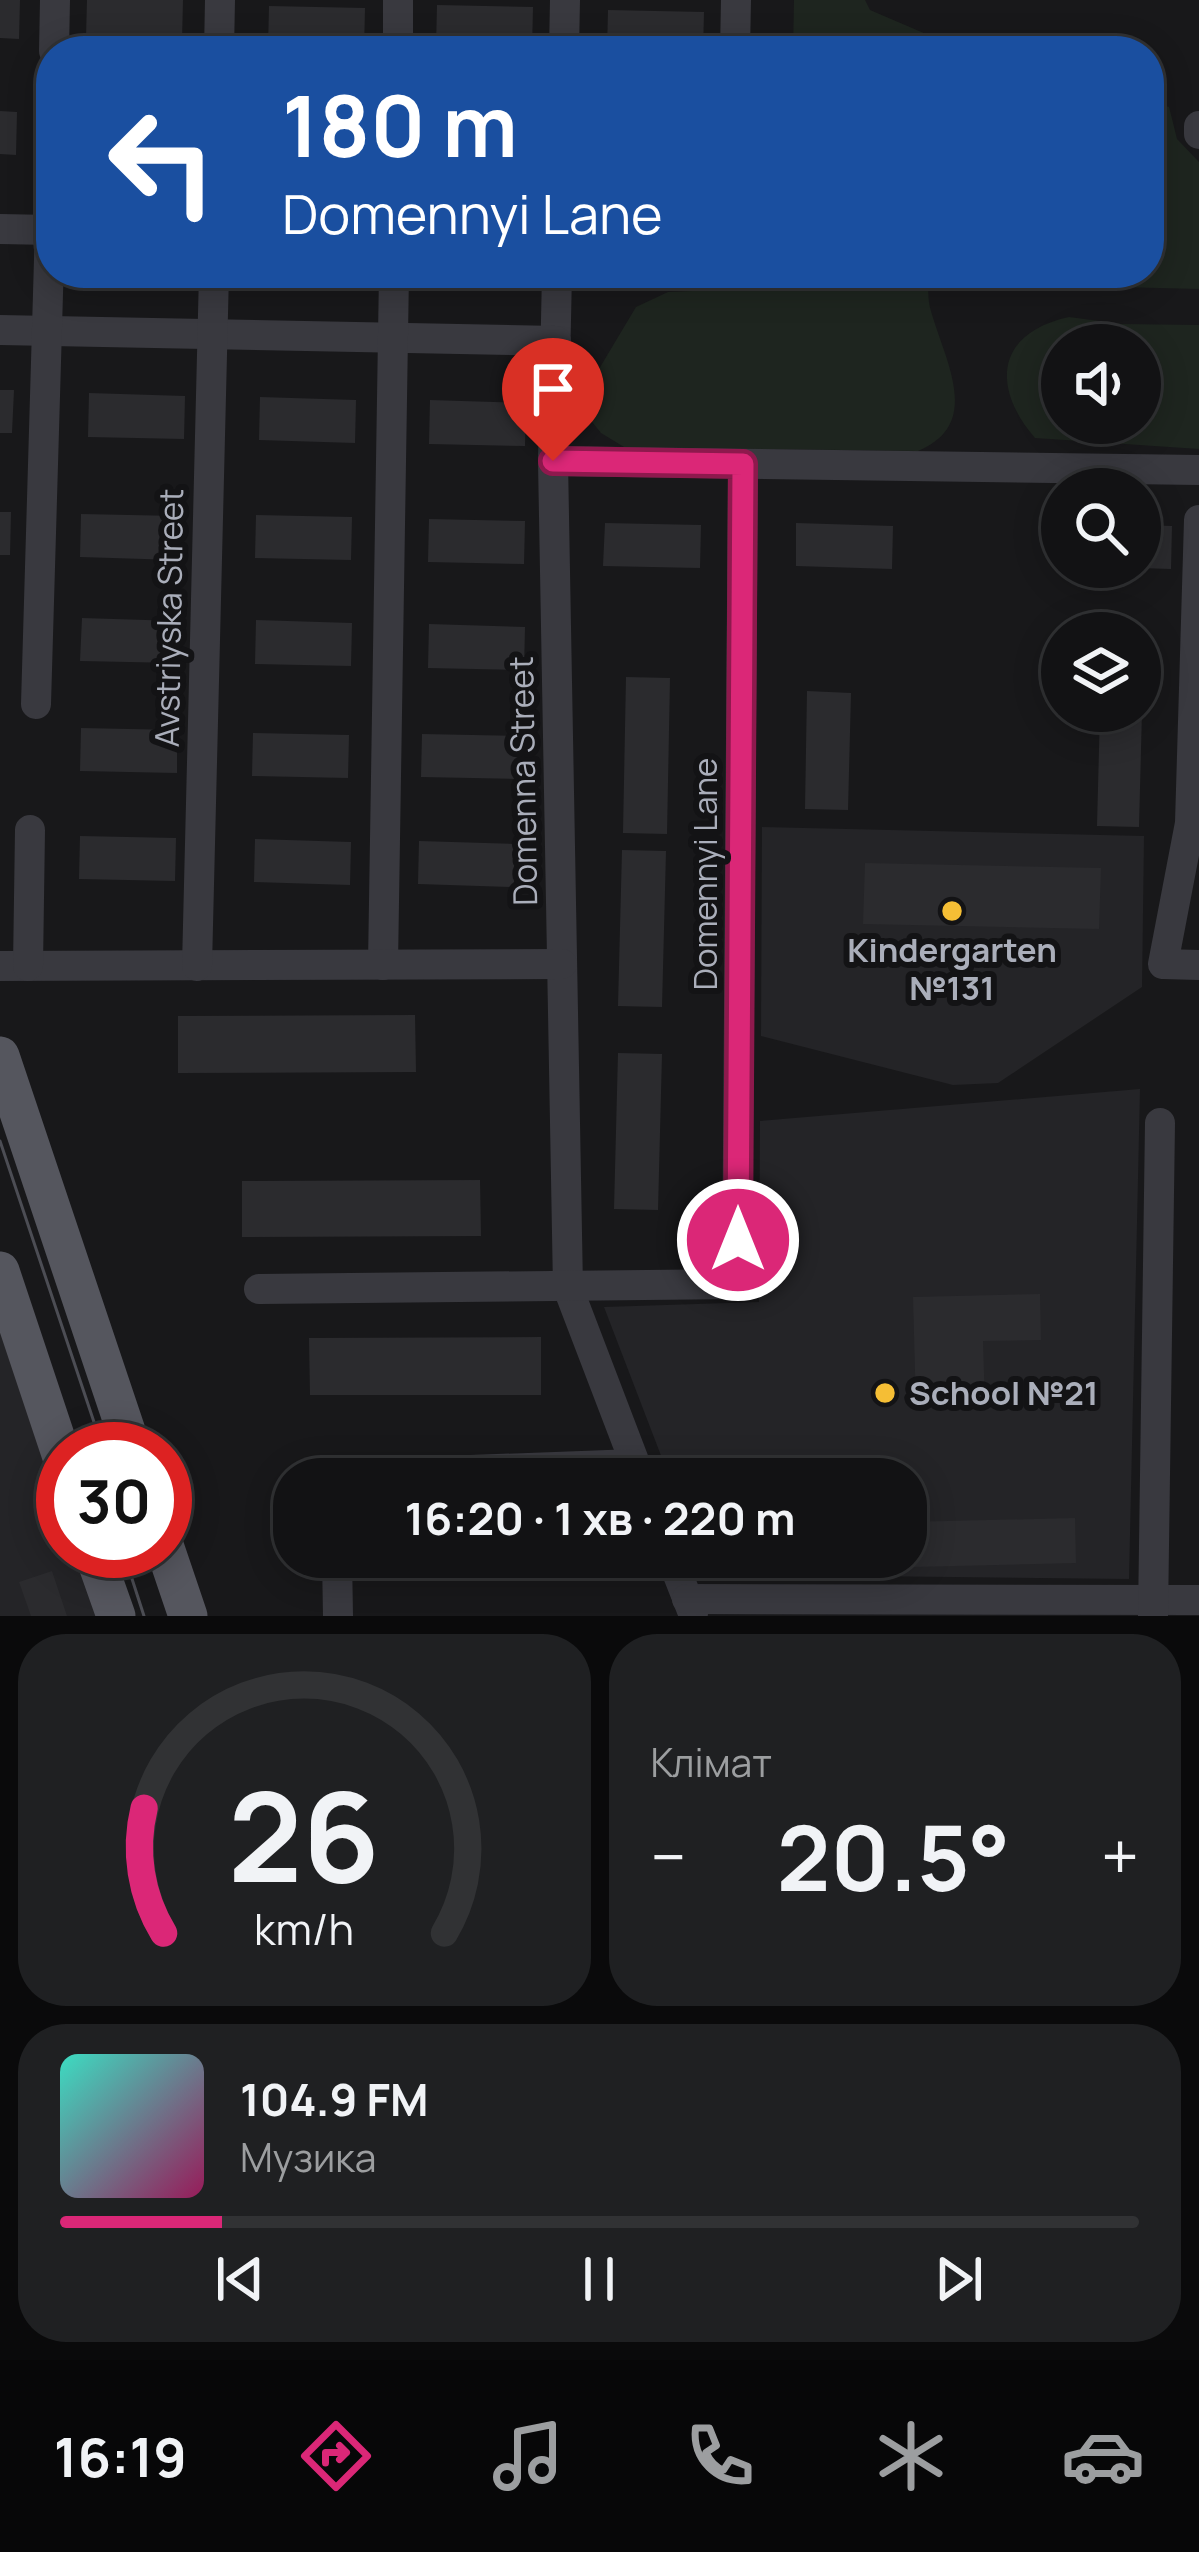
<!DOCTYPE html>
<html lang="uk">
<meta charset="utf-8">
<style>
body{margin:0;font-family:Manrope,sans-serif;background:#1f2022;color:#f1f3f6;height:100vh;display:flex;flex-direction:column;font-size:45px;white-space:nowrap}
*{box-sizing:border-box;margin:0}
p{font-size:39px;color:#9c9ea0}
.icon{flex:none;width:66px;height:66px;fill:none;stroke:currentColor;stroke-width:2;stroke-linecap:round;stroke-linejoin:round}
.map{position:relative;height:1616px;overflow:hidden}
.side{display:flex;flex-direction:column;gap:18px;padding:18px;background:#0a0a0b;flex:1}
.side>*{flex:none}
.top-card{position:absolute;left:36px;top:36px;width:1128px;height:252px;border-radius:48px;box-shadow:0 6px 30px #0003,0 0 0 3px #313234;background:#1a4fa0;color:#fff;overflow:hidden}
.controls{position:absolute;left:1041px;top:324px;display:grid;gap:24px}
.controls a{display:grid;place-items:center;width:120px;height:120px;border-radius:50%;background:#121214;box-shadow:0 6px 30px #0003,0 0 0 3px #313234;font-size:60px}
.speed{position:absolute;left:36px;top:1422px;display:flex;gap:24px;font-size:60px;font-weight:700;text-align:center}
.speed>*{display:grid;place-content:center;width:156px;height:156px;border-radius:50%;background:#121214;box-shadow:0 6px 30px #0003,0 0 0 3px #313234;line-height:1}
.speed .limit{border:18px solid #d22;background:#fff;color:#111}
.pin{position:absolute;display:grid;place-items:center;width:102px;height:102px;color:#fff;margin:-123px -51px;border-radius:50% 50% 50% 0;rotate:-45deg;box-shadow:0 0 12px #0007}
.pin .icon{rotate:45deg}
.me{position:absolute;width:132px;margin:-66px;rotate:0deg;stroke-linejoin:round;filter:drop-shadow(0 0 9px #0008)}
.turn{display:flex;align-items:center;gap:42px;height:252px;padding:0 48px;font-size:54px}
.turn .icon{width:156px;height:156px;stroke-width:2.5}
.turn b{display:block;font-size:84px;line-height:102px}
.big{font-size:90px;font-weight:700;line-height:1.1}
.side .widget{flex:1;display:flex;flex-direction:column;justify-content:center;gap:18px;min-width:0;padding:0 42px;border-radius:48px;background:#1f2022}
.side .dial{align-items:center;gap:0}
.dial svg{height:312px;overflow:visible;fill:none;stroke:#313234;stroke-width:7;stroke-linecap:round;text-anchor:middle}
.dial text{fill:#f1f3f6;stroke:none}
.song{display:flex;align-items:center;gap:36px}
.cover{width:144px;height:144px;border-radius:18px;background:linear-gradient(135deg,hsl(170 70% 55%),hsl(330 70% 35%))}
.played{height:12px;border-radius:6px;background:linear-gradient(90deg,#db2777 15%,#313234 15%)}
.keys{display:flex;justify-content:space-around;direction:ltr}
.heat{display:flex;justify-content:space-between;align-items:center;font-size:66px;direction:ltr}
.side .tiles{flex:1;display:grid;gap:18px;grid-template-columns:1fr 1fr}
.widget:last-child{grid-column:span 2}
.trip{position:absolute;left:273px;top:1458px;width:654px;height:120px;border-radius:48px;background:#121214;box-shadow:0 6px 30px #0003,0 0 0 3px #313234;font-weight:700;line-height:120px;text-align:center}
.tab-bar{display:flex;height:192px;justify-content:space-around;align-items:center;background:#070708;color:#9c9ea0}
.tab-bar .icon{width:84px;height:84px}
.tab-bar .selected{color:#db2777}
.tab-bar b{font-size:54px;color:#f1f3f6}
.map>svg:first-child{display:block}
</style>
<div class="map">
<svg width="1199" height="1616" viewBox="0 0 1199 1616">
<rect width="100%" height="100%" fill="#18181a"/>
<g fill="#242427">
<polygon points="762,827 1144,836 1142,987 998,1083 953,1085 761,1036"/>
<polygon points="1140,1089 1129,1579 776,1575 747,1557 906,1557 906,1479 670,1479 604,1307 759,1302 760,1121"/>
<polygon points="0,1309 63,1495 63,1551 82,1551 104,1616 0,1616"/>
</g>
<g fill="#1e251f" fill-rule="evenodd">
<polygon points="794,0 865,0 870,10 947,43 951,51 793,51"/>
<polygon points="1149,100 1169,107 1177,139 1199,162 1199,289 1077,286 1029,279 1021,274 1149,273"/>
<path d="M797,273H927C929,285 927,298 931,311C944,359 984,424 918,451L624,447L601,433L584,412L590,384L636,307L668,292L766,288Z"/>
<path d="M1069,317L1122,324L1199,325V449L1035,438C991,387 996,333 1069,317ZM1062,345H1140V423H1062Z"/>
</g>
<g fill="#2b2b2e">
<polygon points="0,0 20,0 19,39 0,38"/>
<polygon points="87,0 183,0 182,41 86,38"/>
<polygon points="437,5 533,7 532,50 436,48"/>
<polygon points="269,6 365,8 364,51 268,49"/>
<polygon points="608,10 704,12 703,51 607,51"/>
<polygon points="0,111 17,112 16,155 0,154"/>
<polygon points="0,390 14,390 12,433 0,433"/>
<polygon points="89,393 185,396 184,439 88,437"/>
<polygon points="260,397 356,400 355,443 259,440"/>
<polygon points="430,400 526,403 525,446 429,444"/>
<polygon points="0,512 11,512 10,555 0,555"/>
<polygon points="81,514 178,516 176,560 80,557"/>
<polygon points="256,515 352,517 351,560 255,558"/>
<polygon points="429,519 525,521 524,564 428,562"/>
<polygon points="605,523 701,525 700,568 603,566"/>
<polygon points="796,523 893,526 892,569 796,566"/>
<polygon points="1140,525 1172,526 1171,569 1140,568"/>
<polygon points="82,618 178,621 177,663 80,661"/>
<polygon points="256,620 352,623 351,666 255,664"/>
<polygon points="429,624 525,627 524,670 428,668"/>
<polygon points="626,677 670,678 667,834 623,833"/>
<polygon points="807,691 851,693 848,810 805,809"/>
<polygon points="1100,711 1142,711 1139,827 1097,826"/>
<polygon points="81,728 177,730 177,773 80,771"/>
<polygon points="253,733 349,735 348,778 252,776"/>
<polygon points="422,734 518,736 518,779 421,777"/>
<polygon points="80,836 176,838 175,881 79,879"/>
<polygon points="255,839 351,842 350,885 254,882"/>
<polygon points="419,841 515,844 514,887 418,884"/>
<polygon points="622,850 666,851 662,1007 618,1006"/>
<polygon points="865,863 1101,868 1099,929 863,924"/>
<polygon points="415,1015 416,1072 178,1073 178,1016"/>
<polygon points="618,1053 662,1054 658,1210 614,1209"/>
<polygon points="480,1180 481,1236 242,1237 242,1181"/>
<polygon points="1040,1294 1041,1340 983,1341 985,1406 916,1408 913,1297"/>
<polygon points="541,1337 541,1395 310,1395 309,1338"/>
<polygon points="1075,1518 1076,1563 830,1569 830,1557 906,1557 906,1522"/>
<polygon points="375,1557 607,1557 607,1563 375,1564"/>
<polygon points="52,1571 67,1616 31,1616 19,1582"/>
</g>
<g fill="none" stroke-linecap="round" stroke-linejoin="round">
<g stroke="#39393f" stroke-width="30">
<polyline points="54,51 55,0"/>
<polyline points="219,51 220,0"/>
<polyline points="398,51 398,0"/>
<polyline points="564,51 565,0"/>
<polyline points="735,51 736,0"/>
<polyline points="1199,126 1199,134"/>
<polyline points="0,229 51,230"/>
<polyline points="557,273 553,461 568,1288 641,1479"/>
<polyline points="0,330 556,341"/>
<polyline points="553,461 1199,470"/>
<polyline points="1199,520 1190,823 1163,964 1199,965"/>
<polyline points="36,704 51,191"/>
<polyline points="383,965 394,273"/>
<polyline points="0,966 562,964"/>
<polyline points="28,966 30,830"/>
<polyline points="197,966 214,273"/>
<polyline points="259,1289 737,1284 743,464"/>
<polyline points="337,1479 337,1475 635,1464"/>
<polyline points="337,1557 338,1616"/>
<polyline points="671,1557 693,1613"/>
<polyline points="687,1599 1199,1600"/>
<polyline points="1153,1616 1160,1123"/>
</g>
<g stroke="#55565e" stroke-width="39">
<polyline points="0,1056 132,1449"/>
<polyline points="0,1271 63,1460"/>
<polyline points="165,1548 188,1616"/>
<polyline points="93,1551 116,1616"/>
</g>
<g stroke="#4c4d54" stroke-width="3">
<polyline points="0,1141 103,1449"/>
<polyline points="123,1551 144,1616"/>
</g>
</g>
<g fill="none" stroke-linecap="round" stroke-linejoin="round">
<defs>
<polyline id="route" points="553,461 743,464 738,1240"/>
</defs>
<use href="#route" stroke="#8e194d" stroke-width="30"/>
<use href="#route" stroke="#db2777" stroke-width="21"/>
</g>
<g fill="#f5be35" stroke="#131315" stroke-width="4.5">
<circle cx="952" cy="911" r="12"/>
<circle cx="885" cy="1393" r="12"/>
</g>
<g text-anchor="middle" stroke-width="12" stroke-linejoin="round" paint-order="stroke">
<g font-size="33" fill="#aaaeba" stroke="#131315">
<text transform="translate(169 618) rotate(-89)" y="12">Avstriyska Street</text>
<text transform="translate(523 781) rotate(-91)" y="12">Domenna Street</text>
<text transform="translate(705 874) rotate(-90)" y="12">Domennyi Lane</text>
</g>
<g font-size="33" font-weight="bold" fill="#aaaeba" stroke="#131315">
<text x="952" y="962">Kindergarten<tspan x="952" dy="38">№131</tspan></text>
<text x="909" y="1405" text-anchor="start">School №21</text>
</g>
</g>
</svg>
<div class="controls">
<a><svg class="icon" aria-label="sound" viewBox="0 0 24 24"><path d="M4 9h4l5-4v14l-5-4H4zM17 9q2 3 0 6"/></svg></a>
<a><svg class="icon" aria-label="search" viewBox="0 0 24 24"><circle cx="10" cy="10" r="6"/><path d="M15 15l6 6"/></svg></a>
<a><svg class="icon" aria-label="layers" viewBox="0 0 24 24"><path d="M12 4l9 5-9 5-9-5zM3 14l9 5 9-5"/></svg></a>
</div>
<div class="speed"><div class="limit">30</div></div>
<div class="pin" style="left:553px;top:461px;background:#d93025"><svg class="icon" aria-label="arrive" viewBox="0 0 24 24"><path d="M6 21V4h12l-3 4 3 4H6"/></svg></div>
<svg class="me" style="left:738px;top:1240px" viewBox="-20 -20 40 40"><circle r="17" fill="#db2777" stroke="#fff" stroke-width="3"/><path d="M0-11L8 9 0 5-8 9z" fill="#fff"/></svg>
<div class="trip">16:20 · 1 хв · 220 m</div>
<div class="top-card">
<div class="turn"><svg class="icon" aria-label="left" viewBox="0 0 24 24"><path d="M17 20v-9H6M10 6l-5 5 5 5"/></svg><div><b>180 m</b>Domennyi Lane</div></div>
</div>
</div>
<section class="side">
<div class="tiles">
<div class="widget dial"><svg viewBox="0 0 100 80">
<path d="M14 69A42 42 0 1 1 86 69"/>
<path d="M14 69A42 42 0 0 1 9 37" stroke="#db2777"/>
<text x="50" y="56" font-size="32" font-weight="700">26</text>
<text x="50" y="72" font-size="11">km/h</text>
</svg></div>
<div class="widget"><p>Клімат</p>
<div class="heat"><a>−</a><b class="big">20.5°</b><a>+</a></div>
</div>
<div class="widget">
<div class="song"><i class="cover"></i><div><b>104.9 FM</b><p>Музика</p></div></div>
<div class="played"></div>
<div class="keys"><svg class="icon" aria-label="previous" viewBox="0 0 24 24"><path d="M18 5L8 12l10 7zM5 5v14"/></svg><svg class="icon" aria-label="pause" viewBox="0 0 24 24"><path d="M8 5v14M16 5v14"/></svg><svg class="icon" aria-label="next" viewBox="0 0 24 24"><path d="M6 5l10 7-10 7zM19 5v14"/></svg></div>
</div>
</div>
</section>
<nav class="tab-bar">
<b>16:19</b>
<svg class="icon selected" aria-label="directions" viewBox="0 0 24 24"><path d="M12 3l9 9-9 9-9-9zM9 14v-3h6M13 9l2 2-2 2"/></svg>
<svg class="icon" aria-label="music" viewBox="0 0 24 24"><path d="M9 18V5l10-2v13"/><circle cx="6" cy="18" r="3"/><circle cx="16" cy="16" r="3"/></svg>
<svg class="icon" aria-label="phone" viewBox="0 0 24 24"><path d="M5 4h4l2 5-3 2q2 4 5 5l2-3 5 2v4C11 20 4 13 5 4z"/></svg>
<svg class="icon" aria-label="climate" viewBox="0 0 24 24"><path d="M12 3v18M4 7l16 10M4 17L20 7"/></svg>
<svg class="icon" aria-label="car" viewBox="0 0 24 24"><path d="M5 17H2v-5l4-1 3-4h7l3 4 3 1v5h-3M9 17h6M6 11h13"/><circle cx="7" cy="17" r="2"/><circle cx="17" cy="17" r="2"/></svg>
</nav>
